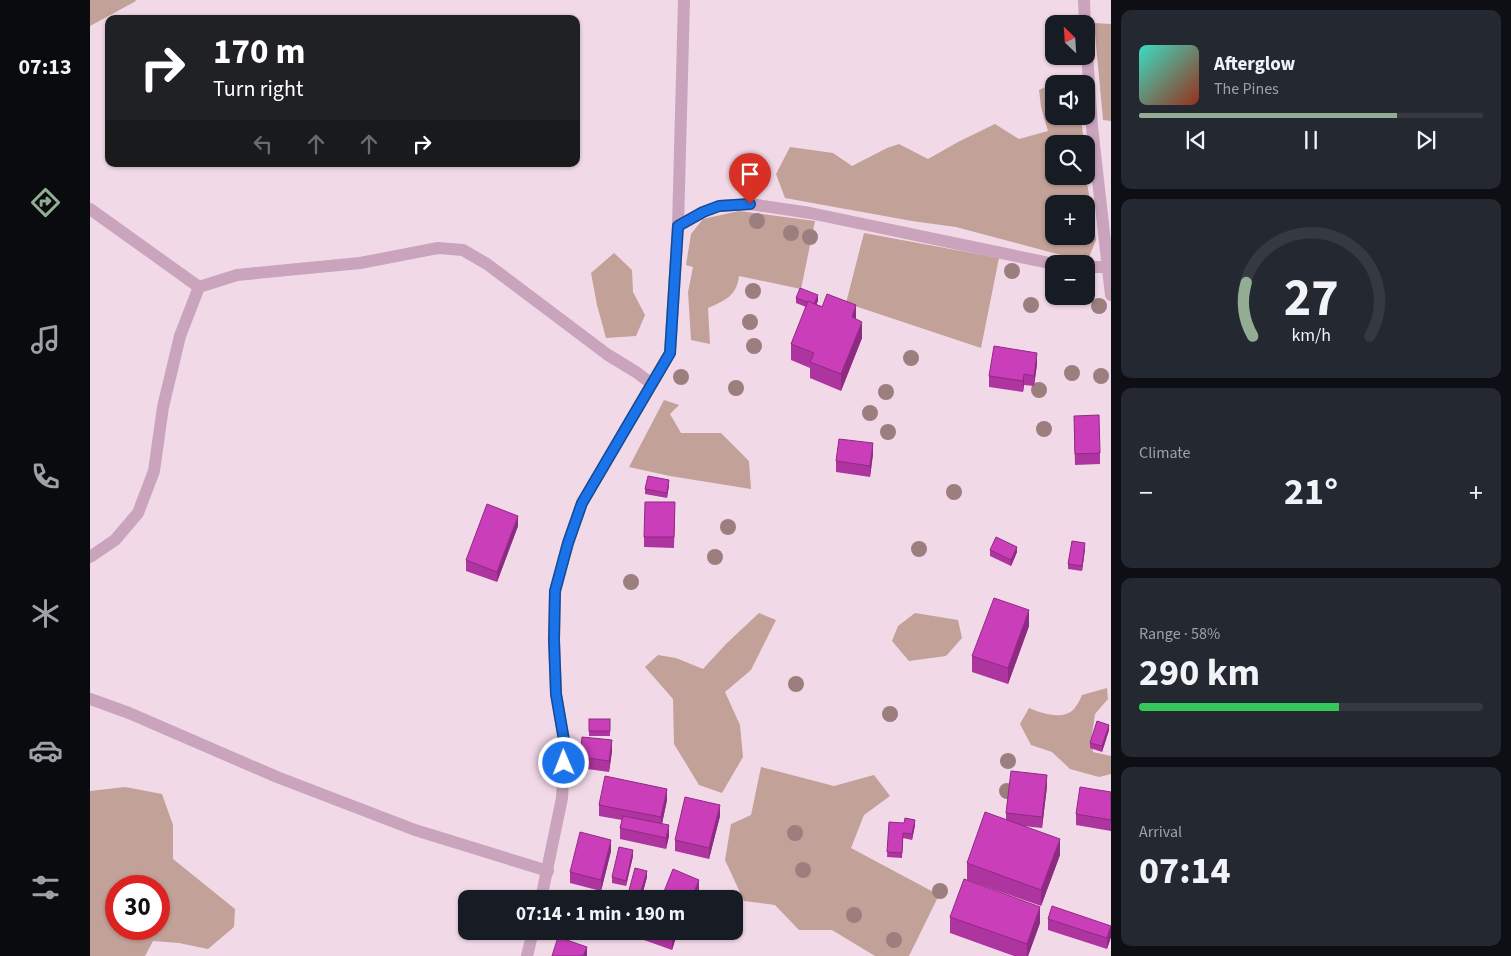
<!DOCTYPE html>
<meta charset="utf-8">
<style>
body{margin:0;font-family:"Source Sans 3",sans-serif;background:#242831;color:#f1f3f6;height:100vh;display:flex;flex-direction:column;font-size:19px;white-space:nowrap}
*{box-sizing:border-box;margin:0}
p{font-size:16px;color:#9ea1a6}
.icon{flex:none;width:28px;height:28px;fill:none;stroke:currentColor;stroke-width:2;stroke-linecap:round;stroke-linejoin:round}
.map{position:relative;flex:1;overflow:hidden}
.side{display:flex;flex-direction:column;gap:10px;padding:10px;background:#0d0f14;width:400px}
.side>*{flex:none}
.top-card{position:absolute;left:15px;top:15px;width:475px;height:152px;border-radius:10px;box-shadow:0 1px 4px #0004;background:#202124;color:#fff;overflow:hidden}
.needle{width:32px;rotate:335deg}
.controls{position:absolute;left:955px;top:15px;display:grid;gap:10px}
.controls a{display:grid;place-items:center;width:50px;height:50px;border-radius:10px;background:#171b24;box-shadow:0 1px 4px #0004;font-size:25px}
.speed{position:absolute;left:15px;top:875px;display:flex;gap:10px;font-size:25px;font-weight:700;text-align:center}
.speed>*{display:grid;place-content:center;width:65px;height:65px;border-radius:50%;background:#171b24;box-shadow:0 1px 4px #0004;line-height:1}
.speed .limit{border:8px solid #d22;background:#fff;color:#111}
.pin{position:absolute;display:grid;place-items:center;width:42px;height:42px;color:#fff;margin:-51px -21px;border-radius:50% 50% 50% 0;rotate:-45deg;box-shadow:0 0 5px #0007}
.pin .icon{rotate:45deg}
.me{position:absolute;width:55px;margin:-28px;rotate:359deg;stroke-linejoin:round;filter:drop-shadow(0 0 4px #0008)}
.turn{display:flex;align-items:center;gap:18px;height:105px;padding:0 25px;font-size:22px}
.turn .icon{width:65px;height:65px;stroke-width:2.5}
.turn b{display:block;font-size:35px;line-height:42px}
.lanes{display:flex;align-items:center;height:48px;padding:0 25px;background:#0003;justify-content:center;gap:25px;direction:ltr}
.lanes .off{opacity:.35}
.big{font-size:38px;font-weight:700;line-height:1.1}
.side .card{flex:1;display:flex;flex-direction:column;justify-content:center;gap:8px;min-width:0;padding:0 18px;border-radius:10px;background:#242831}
.side .dial{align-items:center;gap:0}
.dial svg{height:130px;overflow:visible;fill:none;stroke:#363941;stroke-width:7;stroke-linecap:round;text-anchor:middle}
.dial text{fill:#f1f3f6;stroke:none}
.song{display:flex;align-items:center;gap:15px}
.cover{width:60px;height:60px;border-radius:8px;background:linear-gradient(135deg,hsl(170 70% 55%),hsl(10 70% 35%))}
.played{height:5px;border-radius:2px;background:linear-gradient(90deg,#92ad93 75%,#363941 75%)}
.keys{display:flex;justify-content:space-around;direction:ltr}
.heat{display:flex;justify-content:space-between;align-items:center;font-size:28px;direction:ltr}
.charge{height:8px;border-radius:4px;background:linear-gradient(90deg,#34c759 58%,#363941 0)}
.trip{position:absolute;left:368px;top:890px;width:285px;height:50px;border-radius:10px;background:#171b24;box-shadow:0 1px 4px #0004;font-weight:700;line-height:50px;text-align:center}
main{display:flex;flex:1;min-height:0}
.menu{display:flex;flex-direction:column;width:90px;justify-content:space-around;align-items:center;background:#090b0e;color:#9ea1a6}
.menu .icon{width:35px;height:35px}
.menu .active{color:#92ad93}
.menu b{font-size:22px;color:#f1f3f6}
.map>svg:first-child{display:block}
</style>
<main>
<nav class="menu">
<b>07:13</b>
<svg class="icon active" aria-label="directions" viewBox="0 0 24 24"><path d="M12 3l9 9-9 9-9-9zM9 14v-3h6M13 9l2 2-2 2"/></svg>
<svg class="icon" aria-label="music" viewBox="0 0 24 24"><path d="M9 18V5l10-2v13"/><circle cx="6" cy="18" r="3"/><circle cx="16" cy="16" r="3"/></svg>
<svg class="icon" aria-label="phone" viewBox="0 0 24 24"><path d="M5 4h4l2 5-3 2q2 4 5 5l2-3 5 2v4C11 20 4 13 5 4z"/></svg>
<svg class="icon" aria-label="climate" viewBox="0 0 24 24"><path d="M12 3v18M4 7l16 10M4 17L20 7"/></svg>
<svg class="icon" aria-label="car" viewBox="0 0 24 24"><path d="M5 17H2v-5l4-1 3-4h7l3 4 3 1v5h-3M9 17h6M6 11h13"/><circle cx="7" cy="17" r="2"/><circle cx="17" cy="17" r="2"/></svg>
<svg class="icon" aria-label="filters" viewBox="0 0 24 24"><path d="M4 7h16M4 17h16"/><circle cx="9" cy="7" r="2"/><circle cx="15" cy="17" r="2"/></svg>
</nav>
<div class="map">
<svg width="1021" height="956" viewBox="0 0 1021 956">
<rect width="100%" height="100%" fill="#f2d9e8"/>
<g fill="#c1a198" fill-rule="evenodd">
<polygon points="0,0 45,0 46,1 0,26"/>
<polygon points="1004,23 1021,24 1021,121 1013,120"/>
<path d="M967,81L972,84H964V116H991L994,144H964V176H996L1006,240L999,257L975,256L866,227L822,221L695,198L686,174L700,147L743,153L762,166L797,148L809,144L838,159L868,142L905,124L929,139L958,131L951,107L949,90ZM964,204H996V236H964Z"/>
<path d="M649,211L725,221L711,289L649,276C647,296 634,301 618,308L620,344L601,340L598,292L603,267L596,265L601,234L613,219Z"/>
<polygon points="774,233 909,258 891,348 756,303"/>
<polygon points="524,253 542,270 543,292 555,315 546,336 516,338 507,305 501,273"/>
<polygon points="574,400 589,405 580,414 591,433 631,433 659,461 661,489 580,476 539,467"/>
<polygon points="669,613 686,620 661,670 635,692 650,725 653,757 632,793 609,785 584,744 583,699 555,667 568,655 586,658 613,669 636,644"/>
<polygon points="825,613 868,620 872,638 856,656 819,661 802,641 808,626"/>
<path d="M1017,688L1018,699L1005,714L1002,735L1003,752L1021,756V774L1009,777L980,769L962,752L941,745L930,724L939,708C951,713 973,721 984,709C987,705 990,700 992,695Z"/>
<polygon points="671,767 744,786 784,775 800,796 774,815 761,848 849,895 819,956 785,956 742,930 709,930 685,905 654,901 635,860 641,824 661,815"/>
<path d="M35,787L72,794L83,825V859L145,909L144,927L118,949L89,943L63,941L55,956H0V791ZM26,886H69V929H26Z"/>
</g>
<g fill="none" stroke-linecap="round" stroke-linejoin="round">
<g stroke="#caa4bd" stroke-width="12">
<polyline points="994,0 995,24"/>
<polyline points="996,38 1002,127 1021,295"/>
<polyline points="0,209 109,287 147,275 270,263 348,248 373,250 397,264 518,355 546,372 562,384"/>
<polyline points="588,226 613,212 629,206 660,204 720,213 964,264"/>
<polyline points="996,267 1017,267"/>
<polyline points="0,557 25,540 48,513 64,471 73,407 90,336 109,287"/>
<polyline points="0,699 39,713 187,777 325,830 458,871"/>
<polyline points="451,899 472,798 475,746 466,694 464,640 465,591 478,543 492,503 580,353 588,226 594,0"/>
<polyline points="437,956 443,931"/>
</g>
</g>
<g fill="#9c7e7f">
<circle cx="667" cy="221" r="8"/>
<circle cx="701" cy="233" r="8"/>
<circle cx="720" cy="237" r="8"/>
<circle cx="922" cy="271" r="8"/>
<circle cx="663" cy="291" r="8"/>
<circle cx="941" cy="305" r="8"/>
<circle cx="1009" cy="306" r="8"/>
<circle cx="660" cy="322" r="8"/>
<circle cx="664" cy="346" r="8"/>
<circle cx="821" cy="358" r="8"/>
<circle cx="982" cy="373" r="8"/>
<circle cx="1011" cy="376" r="8"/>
<circle cx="591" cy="377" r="8"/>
<circle cx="646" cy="388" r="8"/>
<circle cx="949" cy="390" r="8"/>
<circle cx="796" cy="392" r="8"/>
<circle cx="780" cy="413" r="8"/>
<circle cx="954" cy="429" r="8"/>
<circle cx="798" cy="432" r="8"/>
<circle cx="864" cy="492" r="8"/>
<circle cx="638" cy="527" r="8"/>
<circle cx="829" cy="549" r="8"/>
<circle cx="625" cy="557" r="8"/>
<circle cx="541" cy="582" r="8"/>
<circle cx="706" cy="684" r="8"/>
<circle cx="800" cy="714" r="8"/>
<circle cx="918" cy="761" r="8"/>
<circle cx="917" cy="791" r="8"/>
<circle cx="705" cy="833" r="8"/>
<circle cx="713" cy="870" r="8"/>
<circle cx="850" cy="891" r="8"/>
<circle cx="764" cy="915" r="8"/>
<circle cx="804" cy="940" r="8"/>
</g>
<g fill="#ae359f">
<polygon points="706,298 728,301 726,304 766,319 772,338 751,391 720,378 720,368 701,360 701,344 716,307 706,303"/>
<polygon points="947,364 944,386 934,385 933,392 899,387 899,376"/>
<polygon points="984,427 1010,453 1010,464 985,465"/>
<polygon points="783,454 780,477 746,472 746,461"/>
<polygon points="579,485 577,498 555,494 555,489"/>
<polygon points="585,513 584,548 554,547 554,537"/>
<polygon points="428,526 407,582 376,571 376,560"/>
<polygon points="995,549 992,571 978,569 978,564"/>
<polygon points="900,550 927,552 921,566 900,556"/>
<polygon points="939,626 918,684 882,672 882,656"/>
<rect x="499" y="719" width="21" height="17"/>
<polygon points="1019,730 1012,752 1000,748 1000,743"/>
<polygon points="522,751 519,772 490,768 490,757"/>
<polygon points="957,786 952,828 933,826 970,855 951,906 877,880 877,863 916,820 916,813"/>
<polygon points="1021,792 1021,831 986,825 986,814"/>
<polygon points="577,800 572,824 579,836 576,849 530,839 530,828 532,820 509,816 509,805"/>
<polygon points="630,816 619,859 585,851 585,840"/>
<polygon points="799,822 825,825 822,840 813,838 812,858 797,857"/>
<polygon points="521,851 511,891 480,883 480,872"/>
<polygon points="543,856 536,886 522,883 522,877"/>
<polygon points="557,877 551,899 536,899 538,896 538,894"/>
<polygon points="609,891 605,899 573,899 573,894"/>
<polygon points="860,917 950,923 938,956 924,956 860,933"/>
<polygon points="958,919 1021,926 1021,937 1017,949 958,930"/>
<polygon points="527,931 552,931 549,939 527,932"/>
<polygon points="554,931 588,931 582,950 554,940"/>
</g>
<g fill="#8d2b82">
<polygon points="728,295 728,301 724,310 724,304"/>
<polygon points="766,305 766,322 762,317"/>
<polygon points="772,322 772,338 751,391 751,374"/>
<polygon points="947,353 947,364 944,386 944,376"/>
<polygon points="934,374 934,385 933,392 933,381"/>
<polygon points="783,443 783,454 780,477 780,466"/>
<polygon points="579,480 579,485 577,498 577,493"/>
<polygon points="428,516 428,526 407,582 407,572"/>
<polygon points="995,543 995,549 992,571 992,566"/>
<polygon points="927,547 927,552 921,566 921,560"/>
<polygon points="939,610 939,626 918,684 918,668"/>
<polygon points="1019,725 1019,730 1012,752 1012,746"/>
<polygon points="522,740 522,751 519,772 519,761"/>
<polygon points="957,775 957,786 952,828 952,817"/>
<polygon points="577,789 577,800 571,828 571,817"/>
<polygon points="630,805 630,816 619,859 619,848"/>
<polygon points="825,820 825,825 822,840 822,834"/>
<polygon points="579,825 579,836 576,849 576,838"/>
<polygon points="970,839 970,855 951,906 951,890"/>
<polygon points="521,840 521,851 511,891 511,880"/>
<polygon points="543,850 543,856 536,886 536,881"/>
<polygon points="557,871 557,877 551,899 549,899"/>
<polygon points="609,880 609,891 605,899 601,899"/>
<polygon points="950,907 950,923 938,956 937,956 937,944"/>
<polygon points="1021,926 1021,937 1017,949 1017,938"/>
<polygon points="549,931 552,931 549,939"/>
<polygon points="585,931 588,931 582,950 582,939"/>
<polygon points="497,947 497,956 493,956"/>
</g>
<g fill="#ca3eb9" stroke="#8d2b82">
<polygon points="710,288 728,295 724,304 718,301 717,302 706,298"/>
<polygon points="737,294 766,305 762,317 772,322 751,374 720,362 724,353 701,344 718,301 732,307"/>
<polygon points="904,346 947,353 944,376 934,374 933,381 899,376"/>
<polygon points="1009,415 1010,453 985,454 984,416"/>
<polygon points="749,439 783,443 780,466 746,461"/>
<polygon points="558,476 579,480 577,493 555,489"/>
<polygon points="555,502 585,502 584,537 554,537"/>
<polygon points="397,504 428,516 407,572 376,560"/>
<polygon points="906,537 927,547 921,560 900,550"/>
<polygon points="982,541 995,543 992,566 978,564"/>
<polygon points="904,598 939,610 918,668 882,656"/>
<rect x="499" y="719" width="21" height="12"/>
<polygon points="1007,721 1019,725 1012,746 1000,743"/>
<polygon points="492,737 522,740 519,761 490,757"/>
<polygon points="921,771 957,775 952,817 916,813"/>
<polygon points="515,776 577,789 571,817 509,805"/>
<polygon points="990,787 1021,792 1021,820 986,814"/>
<polygon points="595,797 630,805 619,848 585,840"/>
<polygon points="895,812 970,839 951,890 877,863"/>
<polygon points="533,816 579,825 576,838 530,828"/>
<polygon points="815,818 825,820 822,834 813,833 812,853 797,852 799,822 814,823"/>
<polygon points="490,832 521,840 511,880 480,872"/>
<polygon points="529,847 543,850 536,881 522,877"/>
<polygon points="545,868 557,871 549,898 538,894"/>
<polygon points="583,869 609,880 601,899 584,899 573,894"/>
<polygon points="874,879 950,907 937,944 860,917"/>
<polygon points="537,895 547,899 536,899"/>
<polygon points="962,906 1021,926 1017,938 958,919"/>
<polygon points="560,931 585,931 582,939"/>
<polygon points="468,937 497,947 493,956 462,956"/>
</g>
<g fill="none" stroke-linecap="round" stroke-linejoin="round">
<defs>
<polyline id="route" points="474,763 475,746 466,694 464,640 465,591 478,543 492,503 580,353 588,226 613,212 629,206 660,204"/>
</defs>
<use href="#route" stroke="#114b97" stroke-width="12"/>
<use href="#route" stroke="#1a73e8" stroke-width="9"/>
</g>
</svg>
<div class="controls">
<a><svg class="needle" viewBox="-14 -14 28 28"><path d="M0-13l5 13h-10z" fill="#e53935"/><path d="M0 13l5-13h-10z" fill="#9ea1a6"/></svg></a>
<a><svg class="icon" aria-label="sound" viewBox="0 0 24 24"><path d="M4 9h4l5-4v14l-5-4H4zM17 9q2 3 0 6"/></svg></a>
<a><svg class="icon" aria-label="search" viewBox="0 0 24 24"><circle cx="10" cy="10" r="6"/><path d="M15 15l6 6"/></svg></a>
<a>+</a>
<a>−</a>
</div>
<div class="speed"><div class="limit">30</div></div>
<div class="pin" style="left:660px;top:204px;background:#d93025"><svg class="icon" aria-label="arrive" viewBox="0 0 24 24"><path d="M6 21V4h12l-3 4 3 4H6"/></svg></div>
<svg class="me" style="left:474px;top:763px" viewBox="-20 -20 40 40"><circle r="17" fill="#1a73e8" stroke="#fff" stroke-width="3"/><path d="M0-11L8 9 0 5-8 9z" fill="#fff"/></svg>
<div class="trip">07:14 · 1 min · 190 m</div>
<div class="top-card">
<div class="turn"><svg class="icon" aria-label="right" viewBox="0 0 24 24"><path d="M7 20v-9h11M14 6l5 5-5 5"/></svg><div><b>170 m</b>Turn right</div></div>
<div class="lanes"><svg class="icon off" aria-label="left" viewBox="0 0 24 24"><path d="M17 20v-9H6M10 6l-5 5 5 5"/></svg><svg class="icon off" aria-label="ahead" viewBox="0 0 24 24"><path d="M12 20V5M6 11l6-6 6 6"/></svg><svg class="icon off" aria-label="ahead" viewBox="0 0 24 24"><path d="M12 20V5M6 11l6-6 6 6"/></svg><svg class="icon" aria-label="right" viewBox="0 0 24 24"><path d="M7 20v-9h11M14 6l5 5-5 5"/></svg></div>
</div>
</div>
<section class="side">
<div class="card">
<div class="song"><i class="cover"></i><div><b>Afterglow</b><p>The Pines</p></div></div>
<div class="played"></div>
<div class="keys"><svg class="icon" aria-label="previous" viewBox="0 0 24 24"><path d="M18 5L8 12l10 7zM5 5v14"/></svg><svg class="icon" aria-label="pause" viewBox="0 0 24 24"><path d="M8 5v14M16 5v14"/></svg><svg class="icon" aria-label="next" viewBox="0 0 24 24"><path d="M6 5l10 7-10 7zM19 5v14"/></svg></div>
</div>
<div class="card dial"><svg viewBox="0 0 100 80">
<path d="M14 69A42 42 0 1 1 86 69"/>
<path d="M14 69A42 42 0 0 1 10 36" stroke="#92ad93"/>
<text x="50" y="56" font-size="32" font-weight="700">27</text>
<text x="50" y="72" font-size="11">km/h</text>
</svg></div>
<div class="card"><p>Climate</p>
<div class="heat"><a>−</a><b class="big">21°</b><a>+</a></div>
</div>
<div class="card"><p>Range · 58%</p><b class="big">290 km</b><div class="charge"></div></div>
<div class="card"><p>Arrival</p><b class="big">07:14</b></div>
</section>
</main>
